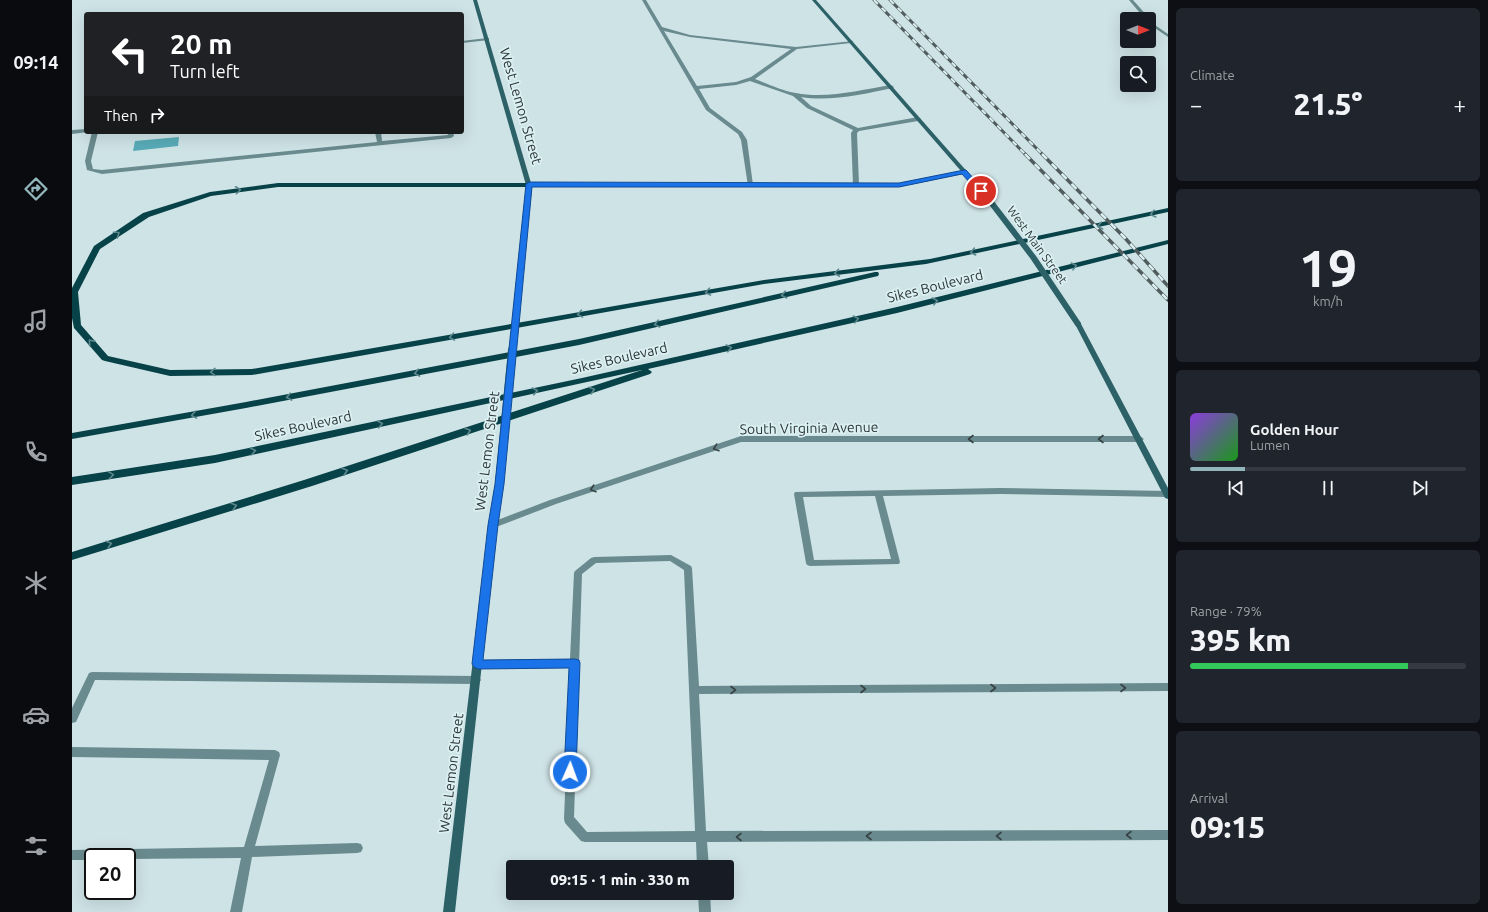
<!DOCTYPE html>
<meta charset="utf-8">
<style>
body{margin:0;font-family:Ubuntu,sans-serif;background:#20242c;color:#f1f3f6;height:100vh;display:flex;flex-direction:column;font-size:15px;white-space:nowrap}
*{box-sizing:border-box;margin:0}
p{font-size:13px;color:#9ea1a6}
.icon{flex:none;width:22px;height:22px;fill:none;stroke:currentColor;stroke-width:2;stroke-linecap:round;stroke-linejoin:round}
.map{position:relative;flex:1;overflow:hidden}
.details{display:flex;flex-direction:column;gap:8px;padding:8px;background:#0d0f14;width:320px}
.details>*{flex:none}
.banner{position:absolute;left:12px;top:12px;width:380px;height:122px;border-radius:4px;box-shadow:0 4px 16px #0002;background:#202124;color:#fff;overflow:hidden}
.needle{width:26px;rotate:90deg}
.buttons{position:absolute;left:1048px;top:12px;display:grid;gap:8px}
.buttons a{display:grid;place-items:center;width:36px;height:36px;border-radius:4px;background:#171b24;box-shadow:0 4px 16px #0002;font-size:20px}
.speed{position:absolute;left:12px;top:848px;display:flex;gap:8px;font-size:20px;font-weight:700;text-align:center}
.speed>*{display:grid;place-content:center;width:52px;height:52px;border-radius:50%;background:#171b24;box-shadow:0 4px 16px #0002;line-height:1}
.speed .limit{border:2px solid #111;border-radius:6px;background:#fff;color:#111}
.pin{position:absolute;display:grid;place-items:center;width:34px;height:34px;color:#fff;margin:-17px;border:2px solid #fff;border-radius:50%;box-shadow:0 1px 4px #0007}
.me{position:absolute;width:44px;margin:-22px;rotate:2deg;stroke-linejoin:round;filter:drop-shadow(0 0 3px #0008)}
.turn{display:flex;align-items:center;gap:14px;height:84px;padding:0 20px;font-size:18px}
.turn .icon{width:52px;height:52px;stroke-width:2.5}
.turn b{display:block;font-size:28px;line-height:34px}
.then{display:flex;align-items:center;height:38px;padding:0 20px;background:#0003;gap:8px;font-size:15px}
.big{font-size:30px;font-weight:800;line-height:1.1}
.details .card{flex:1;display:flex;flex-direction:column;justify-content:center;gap:6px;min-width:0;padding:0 14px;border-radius:6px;background:#20242c}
.details .dial{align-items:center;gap:0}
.dial b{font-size:52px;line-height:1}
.song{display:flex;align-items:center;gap:12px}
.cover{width:48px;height:48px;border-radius:6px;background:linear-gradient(135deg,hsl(270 70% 55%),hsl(120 70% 35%))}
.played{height:4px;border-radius:2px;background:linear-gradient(90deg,#93b6bc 20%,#363941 20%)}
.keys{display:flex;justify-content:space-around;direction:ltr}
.heat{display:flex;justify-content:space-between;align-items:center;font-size:22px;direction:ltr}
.charge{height:6px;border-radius:3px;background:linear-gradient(90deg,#34c759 79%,#363941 0)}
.trip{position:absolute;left:434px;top:860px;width:228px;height:40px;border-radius:4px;background:#171b24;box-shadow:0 4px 16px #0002;font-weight:800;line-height:40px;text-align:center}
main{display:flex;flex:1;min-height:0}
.tab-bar{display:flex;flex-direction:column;width:72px;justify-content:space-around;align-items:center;background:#090b0e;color:#9ea1a6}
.tab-bar .icon{width:28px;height:28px}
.tab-bar .current{color:#93b6bc}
.tab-bar b{font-size:18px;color:#f1f3f6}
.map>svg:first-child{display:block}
</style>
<main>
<nav class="tab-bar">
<b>09:14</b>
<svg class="icon current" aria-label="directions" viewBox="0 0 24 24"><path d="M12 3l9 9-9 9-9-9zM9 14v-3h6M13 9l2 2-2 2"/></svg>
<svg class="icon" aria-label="music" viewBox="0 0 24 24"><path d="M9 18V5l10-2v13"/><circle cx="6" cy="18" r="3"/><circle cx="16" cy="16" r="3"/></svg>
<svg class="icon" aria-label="phone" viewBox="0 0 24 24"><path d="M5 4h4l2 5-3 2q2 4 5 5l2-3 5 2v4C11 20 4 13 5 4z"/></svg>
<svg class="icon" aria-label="climate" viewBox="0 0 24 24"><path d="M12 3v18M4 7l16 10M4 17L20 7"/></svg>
<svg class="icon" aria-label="car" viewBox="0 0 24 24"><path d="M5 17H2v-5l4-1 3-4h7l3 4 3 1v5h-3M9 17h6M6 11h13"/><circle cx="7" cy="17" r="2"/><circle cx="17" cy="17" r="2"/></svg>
<svg class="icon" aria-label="filters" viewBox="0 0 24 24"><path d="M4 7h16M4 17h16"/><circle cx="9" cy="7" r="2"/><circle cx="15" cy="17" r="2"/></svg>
</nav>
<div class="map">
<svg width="1096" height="912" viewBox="0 0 1096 912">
<rect width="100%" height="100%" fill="#cee3e6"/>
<polygon fill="#58abb7" points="107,137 106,146 61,151 63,141"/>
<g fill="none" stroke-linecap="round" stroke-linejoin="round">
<g fill="#698a8e" fill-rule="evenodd">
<path d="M570,0H574L590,27L618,35L724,47L781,41V43H779L725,49L683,79C696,84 710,91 724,93C755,99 788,90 819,85L822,87L821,88C792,94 758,102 729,97L739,106L786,128L846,117L849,119L846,121L787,131L785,133L787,185L784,187L781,185L779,133L781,130L735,108L721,96L678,81L664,85L627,89L638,108L670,132L675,140L681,185L680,186H676L669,140L666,134L634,110ZM592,31L618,37L719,49L679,77L664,82L625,86Z"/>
<polygon points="1057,0 1061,0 1077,18 1077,19 1073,19"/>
<polygon points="1077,21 1096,34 1096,37 1077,24"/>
<polygon points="415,38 417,38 417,40 390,43 390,41"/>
<polygon points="14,129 14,132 16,132 0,134 0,130"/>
<polygon points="20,132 26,132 19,161 21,169 30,170 305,142 303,132 309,132 310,141 376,135 375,132 381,132 382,136 379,138 30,174 15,170 13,161"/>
<path d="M928,488L1095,491L1096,497L928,494L811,496L828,562L827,564L738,566L735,565L734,563L722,494L723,492ZM803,496L819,559L742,560L731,497Z"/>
<path d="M599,555L619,566L620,568L627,686L1096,683V691L627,694L634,831L1096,830V840L635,842L637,867H625L624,842H513L509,841L493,823L492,819L498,667L406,668L403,667L401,664L403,661L406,660L498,659L502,573L503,571L519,558L522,557ZM598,561L612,570L623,831L515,832L502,817L510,574L524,563Z"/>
<polygon points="20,672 404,676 407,677 409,680 407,683 404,684 23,680 4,722 0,723 0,708 17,673"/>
<polygon points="0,747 203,750 207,752 208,755 183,846 285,843 289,844 291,848 289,852 285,853 180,857 170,912 158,912 169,858 55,859 55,857 21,857 21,860 0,860 0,850 172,847 197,760 0,757"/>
<polygon points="626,893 638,893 639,912 627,912"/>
</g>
<polygon fill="#698a8e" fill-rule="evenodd" points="669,436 1068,436 1072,439 1068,442 669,442 484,504 424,527 418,527 417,525 418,523 478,500"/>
<g fill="#2d6168" fill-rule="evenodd">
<polygon points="401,0 405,0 459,183 827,183 889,171 740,0 744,0 921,201 918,203 916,202 891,174 827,187 460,187 450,282 449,283 445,283 444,282 454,185"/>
<polygon points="1004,322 1008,322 1009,324 1096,488 1096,499 1093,498 1092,496 1003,324"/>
<polygon points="427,481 431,484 425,525 383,912 371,912 417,525 423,484"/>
</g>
<g fill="#084249" fill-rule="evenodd">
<polygon points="206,183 457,183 461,185 457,187 206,187 139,196 77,217 28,249 6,292 9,325 36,356 98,370 180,369 692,280 858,259 1096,208 1096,212 854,264 692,284 180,375 98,376 33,361 30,360 2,328 0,318 0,288 22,246 71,213 138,192"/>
<polygon points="1096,240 1096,244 825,313 576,369 580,372 578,374 240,486 0,560 0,552 232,480 570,370 143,463 0,485 0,477 143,455 510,378 825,307"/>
<polygon points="803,272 806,272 807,274 806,276 507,345 174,408 0,439 0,433 174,402 507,339"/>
</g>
<defs>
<g id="rail-far1">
<polyline points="802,0 954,155"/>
<polyline points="818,0 971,155"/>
</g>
<g id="rail">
<polyline points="953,154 1096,300"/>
<polyline points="970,154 1053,238 1096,286"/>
</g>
</defs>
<use href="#rail-far1" stroke="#515c5e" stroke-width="3"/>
<use href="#rail" stroke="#515c5e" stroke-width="3.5"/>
<use href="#rail-far1" stroke="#dbf0f3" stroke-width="2" stroke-dasharray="5.5" stroke-linecap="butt"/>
<use href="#rail" stroke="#dbf0f3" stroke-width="2.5" stroke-dasharray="7" stroke-linecap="butt"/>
<g stroke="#2d6168" stroke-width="6">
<polyline points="918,201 961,257 1006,324"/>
<polyline points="440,351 447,282"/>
</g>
<polyline stroke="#2d6168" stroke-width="8" points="427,484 440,350"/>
</g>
<defs><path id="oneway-chevron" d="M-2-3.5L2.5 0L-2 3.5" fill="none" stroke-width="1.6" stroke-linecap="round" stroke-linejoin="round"/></defs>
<g stroke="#5c888d">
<use href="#oneway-chevron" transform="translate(166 190) rotate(-7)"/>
<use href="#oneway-chevron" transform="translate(1081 214) rotate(166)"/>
<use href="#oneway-chevron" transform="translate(1028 226) rotate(168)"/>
<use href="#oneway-chevron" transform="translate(45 234) rotate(-35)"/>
<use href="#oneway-chevron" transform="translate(901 252) rotate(168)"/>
<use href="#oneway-chevron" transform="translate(1002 266) rotate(-14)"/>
<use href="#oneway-chevron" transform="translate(765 273) rotate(173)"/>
<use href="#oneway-chevron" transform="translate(636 292) rotate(170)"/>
<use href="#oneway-chevron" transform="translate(712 295) rotate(167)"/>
<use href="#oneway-chevron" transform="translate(863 301) rotate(-14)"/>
<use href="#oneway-chevron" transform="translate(508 314) rotate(170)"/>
<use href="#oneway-chevron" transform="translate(784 319) rotate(-13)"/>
<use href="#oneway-chevron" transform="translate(585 324) rotate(167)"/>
<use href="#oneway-chevron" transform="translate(380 337) rotate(170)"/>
<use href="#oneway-chevron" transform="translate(19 342) rotate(-131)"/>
<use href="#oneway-chevron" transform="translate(657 348) rotate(-13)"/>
<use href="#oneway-chevron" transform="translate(141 372) rotate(179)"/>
<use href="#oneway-chevron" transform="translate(345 373) rotate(169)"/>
<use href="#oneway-chevron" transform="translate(520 390) rotate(-18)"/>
<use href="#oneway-chevron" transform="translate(463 391) rotate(-12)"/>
<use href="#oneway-chevron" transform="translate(217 397) rotate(169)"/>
<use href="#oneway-chevron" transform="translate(122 415) rotate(170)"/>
<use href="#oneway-chevron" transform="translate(308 424) rotate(-12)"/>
<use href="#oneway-chevron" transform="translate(396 431) rotate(-18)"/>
<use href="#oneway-chevron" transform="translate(181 451) rotate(-12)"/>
<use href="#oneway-chevron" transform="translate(273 471) rotate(-18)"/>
<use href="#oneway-chevron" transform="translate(39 475) rotate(-8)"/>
<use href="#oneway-chevron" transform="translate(162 506) rotate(-17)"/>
<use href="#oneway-chevron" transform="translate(37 544) rotate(-17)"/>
</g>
<g stroke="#374345">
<use href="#oneway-chevron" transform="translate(899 439) rotate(180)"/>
<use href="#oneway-chevron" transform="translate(1029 439) rotate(180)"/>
<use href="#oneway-chevron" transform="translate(644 448) rotate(162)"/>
<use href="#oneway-chevron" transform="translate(521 489) rotate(162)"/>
<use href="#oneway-chevron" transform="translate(921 688)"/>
<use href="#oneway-chevron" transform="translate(1051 688)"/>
<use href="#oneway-chevron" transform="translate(791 689)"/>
<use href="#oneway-chevron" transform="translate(661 690)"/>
<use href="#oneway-chevron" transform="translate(1057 835) rotate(180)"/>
<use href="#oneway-chevron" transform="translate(797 836) rotate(180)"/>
<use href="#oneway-chevron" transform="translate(927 836) rotate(180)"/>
<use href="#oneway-chevron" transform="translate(667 837) rotate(180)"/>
</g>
<polygon fill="#1a73e8" stroke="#114b97" points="892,170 894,170 912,190 912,193 907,193 890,174 827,187 460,187 432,484 426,525 411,660 503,659 507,660 508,663 504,772 503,776 498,778 494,776 492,772 497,668 406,669 402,667 400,664 416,525 423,484 454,184 457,182 827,183"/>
<g text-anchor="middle" stroke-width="3.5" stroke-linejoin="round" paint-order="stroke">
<g font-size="12" fill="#2e3638" stroke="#dbf0f3">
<text transform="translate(965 245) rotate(54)" y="4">West Main Street</text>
</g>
<g font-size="14" fill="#2e3638" stroke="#dbf0f3">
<text transform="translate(449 106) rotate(74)" y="5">West Lemon Street</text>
<text transform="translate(863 286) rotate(-14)" y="5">Sikes Boulevard</text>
<text transform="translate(547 358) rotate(-13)" y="5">Sikes Boulevard</text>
<text transform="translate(231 426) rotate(-12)" y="5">Sikes Boulevard</text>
<text transform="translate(737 428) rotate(-1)" y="5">South Virginia Avenue</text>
<text transform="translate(415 451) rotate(-83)" y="5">West Lemon Street</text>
<text transform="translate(379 773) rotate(-83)" y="5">West Lemon Street</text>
</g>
</g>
</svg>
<div class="buttons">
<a><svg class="needle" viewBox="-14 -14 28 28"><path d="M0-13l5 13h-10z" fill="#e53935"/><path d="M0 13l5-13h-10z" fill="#9ea1a6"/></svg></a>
<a><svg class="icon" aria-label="search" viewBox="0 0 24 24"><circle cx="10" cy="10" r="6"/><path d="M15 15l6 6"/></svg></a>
</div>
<div class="speed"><div class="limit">20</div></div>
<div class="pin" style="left:909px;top:191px;background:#d93025"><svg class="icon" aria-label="arrive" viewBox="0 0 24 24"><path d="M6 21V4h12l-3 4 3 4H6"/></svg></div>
<svg class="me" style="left:498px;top:772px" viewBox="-20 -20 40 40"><circle r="17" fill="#1a73e8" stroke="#fff" stroke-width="3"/><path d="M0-11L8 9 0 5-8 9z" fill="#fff"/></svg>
<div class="trip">09:15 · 1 min · 330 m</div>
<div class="banner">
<div class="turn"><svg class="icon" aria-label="left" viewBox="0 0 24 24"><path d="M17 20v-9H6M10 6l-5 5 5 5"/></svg><div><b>20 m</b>Turn left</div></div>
<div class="then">Then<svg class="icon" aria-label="right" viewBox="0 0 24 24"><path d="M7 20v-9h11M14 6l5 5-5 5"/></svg></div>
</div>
</div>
<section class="details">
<div class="card"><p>Climate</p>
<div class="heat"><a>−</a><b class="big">21.5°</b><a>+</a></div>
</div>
<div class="card dial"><b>19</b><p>km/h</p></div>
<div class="card">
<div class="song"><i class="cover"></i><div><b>Golden Hour</b><p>Lumen</p></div></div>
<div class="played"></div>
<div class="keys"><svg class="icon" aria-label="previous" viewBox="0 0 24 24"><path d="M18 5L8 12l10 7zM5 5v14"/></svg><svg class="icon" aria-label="pause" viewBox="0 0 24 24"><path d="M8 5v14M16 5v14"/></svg><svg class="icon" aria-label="next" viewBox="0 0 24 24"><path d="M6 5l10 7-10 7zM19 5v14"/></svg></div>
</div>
<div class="card"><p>Range · 79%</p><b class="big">395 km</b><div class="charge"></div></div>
<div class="card"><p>Arrival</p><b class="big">09:15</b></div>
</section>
</main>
